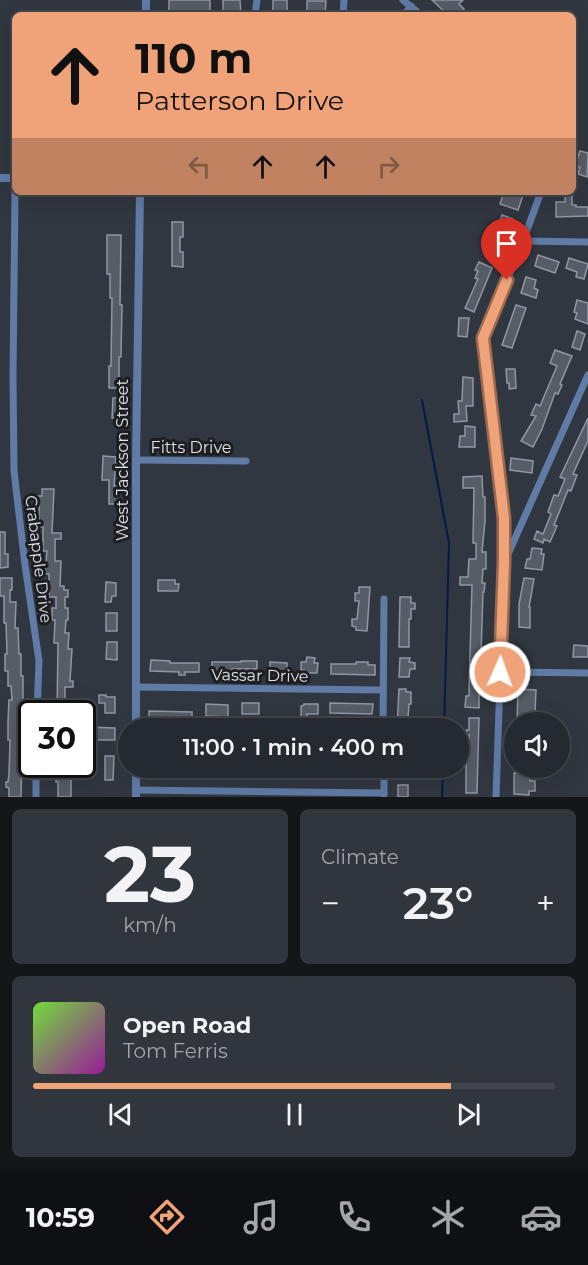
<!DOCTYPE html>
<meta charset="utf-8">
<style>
body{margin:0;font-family:Montserrat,sans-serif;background:#31353c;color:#f1f3f6;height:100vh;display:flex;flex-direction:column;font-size:22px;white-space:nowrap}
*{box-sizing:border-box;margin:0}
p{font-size:20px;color:#a3a6ab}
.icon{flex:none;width:33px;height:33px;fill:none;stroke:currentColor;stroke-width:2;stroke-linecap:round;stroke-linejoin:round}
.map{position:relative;height:797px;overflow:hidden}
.details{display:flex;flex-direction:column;gap:12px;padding:12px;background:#14171a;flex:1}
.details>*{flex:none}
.top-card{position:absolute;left:12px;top:12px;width:564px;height:183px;border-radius:9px;box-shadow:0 6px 24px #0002,0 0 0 2px #42454c;background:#f0a378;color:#111;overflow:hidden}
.controls{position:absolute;left:504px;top:712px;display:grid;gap:12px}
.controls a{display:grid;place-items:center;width:66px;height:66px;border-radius:50%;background:#252930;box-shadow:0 6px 24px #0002,0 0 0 2px #42454c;font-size:30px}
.speed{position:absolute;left:18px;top:700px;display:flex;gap:12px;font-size:30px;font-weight:700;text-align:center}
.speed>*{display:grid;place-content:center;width:78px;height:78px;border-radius:50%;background:#252930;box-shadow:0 6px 24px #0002,0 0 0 2px #42454c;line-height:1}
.speed .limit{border:3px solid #111;border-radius:9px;background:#fff;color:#111}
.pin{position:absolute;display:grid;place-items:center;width:51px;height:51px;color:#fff;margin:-62px -26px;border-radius:50% 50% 50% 0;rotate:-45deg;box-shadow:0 0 6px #0007}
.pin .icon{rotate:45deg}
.me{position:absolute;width:66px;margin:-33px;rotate:2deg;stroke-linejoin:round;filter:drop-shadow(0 0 4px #0008)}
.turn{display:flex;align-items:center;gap:21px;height:126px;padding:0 24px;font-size:27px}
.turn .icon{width:78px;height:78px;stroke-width:2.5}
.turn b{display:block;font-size:42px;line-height:51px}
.lanes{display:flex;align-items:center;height:57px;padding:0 24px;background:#0003;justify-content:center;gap:30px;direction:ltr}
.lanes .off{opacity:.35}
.big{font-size:45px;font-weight:600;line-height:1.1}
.details .tile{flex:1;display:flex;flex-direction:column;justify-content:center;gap:9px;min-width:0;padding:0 21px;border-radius:9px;background:#31353c}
.details .dial{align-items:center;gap:0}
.dial b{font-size:78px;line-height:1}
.song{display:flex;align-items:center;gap:18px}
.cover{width:72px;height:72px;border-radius:9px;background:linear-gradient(135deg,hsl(100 70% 55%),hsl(300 70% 35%))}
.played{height:6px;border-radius:3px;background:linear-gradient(90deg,#f0a378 80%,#42454c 80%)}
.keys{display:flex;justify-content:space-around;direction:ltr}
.heat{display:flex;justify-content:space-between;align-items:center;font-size:33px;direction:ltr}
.details .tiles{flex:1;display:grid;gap:12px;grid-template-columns:1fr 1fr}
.tile:last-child{grid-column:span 2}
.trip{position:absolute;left:118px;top:718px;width:351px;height:60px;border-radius:30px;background:#252930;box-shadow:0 6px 24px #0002,0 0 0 2px #42454c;font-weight:600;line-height:60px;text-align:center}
.tab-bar{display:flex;height:96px;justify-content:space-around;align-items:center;background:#0f1013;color:#a3a6ab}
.tab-bar .icon{width:42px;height:42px}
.tab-bar .on{color:#f0a378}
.tab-bar b{font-size:27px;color:#f1f3f6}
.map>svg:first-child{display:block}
</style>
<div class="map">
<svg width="588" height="797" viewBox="0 0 588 797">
<rect width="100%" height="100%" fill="#313740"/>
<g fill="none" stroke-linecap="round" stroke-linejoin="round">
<g stroke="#031b45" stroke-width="2">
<polyline points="422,400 449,543 444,729"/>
<polyline points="442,797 443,768"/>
</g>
</g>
<g fill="#565d67" stroke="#9097a2" stroke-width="1.5">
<rect x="169" y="0" width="41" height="15"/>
<polygon points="223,0 240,0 241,15 223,15"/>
<rect x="273" y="0" width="14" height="15"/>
<polygon points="432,0 463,0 459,4 464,9 458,15 448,15"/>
<polygon points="307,1 326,1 325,15 307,15"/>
<polygon points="580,151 588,153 587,177 578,174 580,167 575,166"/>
<polygon points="504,192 512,194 513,192 524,192 518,210 500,204"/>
<polygon points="565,193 572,193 572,205 576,205 576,207 588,207 588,216 556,217 556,202 565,202"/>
<polygon points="502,215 513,219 498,257 489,254 498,231 497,230"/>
<polygon points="172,222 183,222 183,237 180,237 180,252 183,252 183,267 172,266"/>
<polygon points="107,235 121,235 120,305 122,305 121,357 119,357 119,388 109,388 109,366 111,366 112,298 110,298 110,274 107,274"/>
<polygon points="538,255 559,262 555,273 535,266"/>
<polygon points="569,258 588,264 584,279 576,277 577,272 566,268"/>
<polygon points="479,262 492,268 474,312 465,308 478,279 475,278 478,271 475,270"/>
<polygon points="526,277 536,280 534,288 538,290 536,298 521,293"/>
<polygon points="577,300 588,303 588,324 575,319 577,313 574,312"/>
<polygon points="516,305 526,308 512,348 502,345"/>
<polygon points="459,318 469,318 467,337 458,336"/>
<polygon points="577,331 585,334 580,350 572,347"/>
<polygon points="555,350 572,356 560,384 562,385 558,394 555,393 542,429 533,447 521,441 536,416 531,415 536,404 540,406 557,366 550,363"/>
<polygon points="506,369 515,369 516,388 509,389 509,383 507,383"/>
<polygon points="463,377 473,378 473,406 466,406 467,421 454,422 454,414 459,414 458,401 462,401"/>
<polygon points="113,398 123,398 122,418 112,418"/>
<polygon points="588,418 588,441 573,474 577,475 571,491 568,490 554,525 557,526 550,542 544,539 543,543 534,539 537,531 543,534 551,514 548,512 554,495 558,496 565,479 560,477"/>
<polygon points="465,426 475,427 475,447 459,447 460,436 465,436"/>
<polygon points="103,456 116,457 114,486 118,486 118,504 109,504 109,480 102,480"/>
<polygon points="511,458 533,461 532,473 510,470"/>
<polygon points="482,476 483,497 485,497 485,521 482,552 486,552 486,569 483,569 482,583 485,583 484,592 483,592 481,654 479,654 479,708 465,707 466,696 469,696 469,690 472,585 460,585 460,577 468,577 469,559 476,559 476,543 473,543 474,488 463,488 463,477"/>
<polygon points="42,489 54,489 52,533 61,533 61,539 55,539 55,561 61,561 60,586 64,586 64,590 68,590 68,597 65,597 65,608 68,608 68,620 66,620 65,633 69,633 68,649 72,649 70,681 73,681 73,687 65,687 65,699 72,699 72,713 57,713 58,643 54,643 55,620 52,620 52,608 56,608 56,597 49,597 49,574 45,574 47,551 43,551 43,527 39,527 39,504 36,504 36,496 42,496"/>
<polygon points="0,532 5,532 5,554 8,554 8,567 0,568"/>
<polygon points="532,548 542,549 541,554 544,554 542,570 525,568 527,559 530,559"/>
<polygon points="0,578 12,578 12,590 10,590 10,602 16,602 15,628 18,628 19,654 21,654 21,676 23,676 23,695 21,797 9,797 9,788 6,787 6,782 8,782 9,774 10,740 8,740 8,722 9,700 12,700 11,686 8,686 8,671 5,671 5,654 7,654 6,623 4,623 4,596 0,596"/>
<polygon points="524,578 534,579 529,607 530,607 530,628 519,627 519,604"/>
<polygon points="158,580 175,580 175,584 179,584 178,591 158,591"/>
<polygon points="106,582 116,583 116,596 112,596 111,602 105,602"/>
<polygon points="359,587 370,587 367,631 356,630 356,627 352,626 352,619 357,619 359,601 355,601 355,593 359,593"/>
<polygon points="400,597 411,597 411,603 415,603 415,609 411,609 411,619 409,619 409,647 399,647"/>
<rect x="106" y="613" width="11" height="18"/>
<polygon points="107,642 117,642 117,660 106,659"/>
<polygon points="574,645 588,646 588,657 573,657"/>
<polygon points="307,657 315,658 314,663 318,663 317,673 304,673 304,670 301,670 301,662 306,662"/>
<polygon points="400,658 410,658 409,662 415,663 415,669 410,669 409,677 399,677"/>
<polygon points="151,660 170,661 170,663 199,663 199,672 185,672 185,675 179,675 179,672 150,671"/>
<polygon points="241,661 257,661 257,669 232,669 232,672 212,672 212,662 241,662"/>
<polygon points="270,662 287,663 287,672 270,672"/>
<polygon points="356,662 368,662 368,665 375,665 375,675 331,674 331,664 356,664"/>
<polygon points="399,689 406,689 406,692 411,692 411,704 409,704 408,718 416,719 416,729 397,729"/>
<polygon points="518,689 536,690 535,713 528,712 528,723 517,723"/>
<polygon points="99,695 106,695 106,697 115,697 115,713 105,713 105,703 99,703"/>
<rect x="242" y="703" width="17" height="11"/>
<polygon points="330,703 373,704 372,714 330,713"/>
<polygon points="206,704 228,705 228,717 206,716"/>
<polygon points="304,704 318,704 318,714 307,714 307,721 301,721 301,706 304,705"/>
<polygon points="149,711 192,712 192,722 149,722"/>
<polygon points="469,718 479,718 477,793 466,793 466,761 459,761 459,752 469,752 469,735 466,735 466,730 469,730"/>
<polygon points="88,727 115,728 115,740 89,740"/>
<polygon points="105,756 114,756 113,780 105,780"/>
<polygon points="57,765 68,765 67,771 71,772 71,797 58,797 58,782 56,782"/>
<polygon points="270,768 286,768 286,776 269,775"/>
<polygon points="301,768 316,768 317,776 301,776"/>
<rect x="330" y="768" width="18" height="10"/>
<polygon points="514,773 530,774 530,781 535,781 535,791 529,791 529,795 514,794"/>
<rect x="398" y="785" width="10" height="12"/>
</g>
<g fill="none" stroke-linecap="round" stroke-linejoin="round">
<g stroke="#5f7ba6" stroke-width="7">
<polyline points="403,0 421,15"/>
<polyline points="255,15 257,0"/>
<polyline points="343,15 344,0"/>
<polyline points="404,15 411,6"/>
<polyline points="15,192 13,376 14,471 25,565 39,661 37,714"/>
<polyline points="523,241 588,242"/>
<polyline points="136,460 246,461"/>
<polyline points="504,558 504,518 483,338 523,241 541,192"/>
<polyline points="500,672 588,673"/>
<polyline points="137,687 383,690"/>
<polyline points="383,729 384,599"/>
<polyline points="384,768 384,795"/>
<polyline points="136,790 384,793"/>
<polyline points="36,797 36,765"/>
<polyline points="496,797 504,563 588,375"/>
</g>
<g stroke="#5f7ba6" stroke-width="8">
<polyline points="146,15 146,0"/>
<polyline points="0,178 15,178"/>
<polyline points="136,729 136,460 140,192"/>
<polyline points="136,797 136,768"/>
</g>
</g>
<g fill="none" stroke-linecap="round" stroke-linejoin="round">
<defs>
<polyline id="route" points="500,672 504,563 504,518 483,338 507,280"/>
</defs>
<use href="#route" stroke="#9c6a4e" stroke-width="15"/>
<use href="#route" stroke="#f0a378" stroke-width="10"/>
</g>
<g text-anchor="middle" stroke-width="6" stroke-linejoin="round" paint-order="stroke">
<g font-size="16" fill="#dee2e8" stroke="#1c1e22">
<text x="191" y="453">Fitts Drive</text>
<text transform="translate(122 460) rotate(-90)" y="6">West Jackson Street</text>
<text transform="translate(39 559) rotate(83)" y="6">Crabapple Drive</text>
<text transform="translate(260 675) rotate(1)" y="6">Vassar Drive</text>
</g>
</g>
</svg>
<div class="controls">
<a><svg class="icon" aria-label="sound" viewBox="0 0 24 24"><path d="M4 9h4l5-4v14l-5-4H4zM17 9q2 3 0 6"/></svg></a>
</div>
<div class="speed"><div class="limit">30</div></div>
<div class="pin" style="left:507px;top:280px;background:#d93025"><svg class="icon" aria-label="arrive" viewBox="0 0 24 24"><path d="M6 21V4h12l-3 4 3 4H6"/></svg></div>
<svg class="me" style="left:500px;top:672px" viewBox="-20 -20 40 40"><circle r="17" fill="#f0a378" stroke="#fff" stroke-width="3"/><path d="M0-11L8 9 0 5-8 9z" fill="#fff"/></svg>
<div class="trip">11:00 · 1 min · 400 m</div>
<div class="top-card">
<div class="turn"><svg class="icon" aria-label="ahead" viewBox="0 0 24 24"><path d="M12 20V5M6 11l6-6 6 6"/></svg><div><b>110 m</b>Patterson Drive</div></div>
<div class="lanes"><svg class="icon off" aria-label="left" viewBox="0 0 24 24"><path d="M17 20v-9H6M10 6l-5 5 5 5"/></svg><svg class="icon" aria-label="ahead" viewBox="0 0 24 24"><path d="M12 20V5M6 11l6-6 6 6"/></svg><svg class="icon" aria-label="ahead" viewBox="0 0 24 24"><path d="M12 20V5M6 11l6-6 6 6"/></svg><svg class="icon off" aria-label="right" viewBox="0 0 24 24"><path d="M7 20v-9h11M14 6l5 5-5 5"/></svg></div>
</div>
</div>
<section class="details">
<div class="tiles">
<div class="tile dial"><b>23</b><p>km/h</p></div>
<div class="tile"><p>Climate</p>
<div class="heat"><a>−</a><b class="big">23°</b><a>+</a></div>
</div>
<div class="tile">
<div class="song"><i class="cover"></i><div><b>Open Road</b><p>Tom Ferris</p></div></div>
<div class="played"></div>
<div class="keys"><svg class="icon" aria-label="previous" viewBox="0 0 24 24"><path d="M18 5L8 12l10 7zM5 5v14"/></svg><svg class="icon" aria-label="pause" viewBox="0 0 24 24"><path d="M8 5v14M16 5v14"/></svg><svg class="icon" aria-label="next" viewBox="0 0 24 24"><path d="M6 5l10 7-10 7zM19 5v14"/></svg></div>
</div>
</div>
</section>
<nav class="tab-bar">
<b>10:59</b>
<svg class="icon on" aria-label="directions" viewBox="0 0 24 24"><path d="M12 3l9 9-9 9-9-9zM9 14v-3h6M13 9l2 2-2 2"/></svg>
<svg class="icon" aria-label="music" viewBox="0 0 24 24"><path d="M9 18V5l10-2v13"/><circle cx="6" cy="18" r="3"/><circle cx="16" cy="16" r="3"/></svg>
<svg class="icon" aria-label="phone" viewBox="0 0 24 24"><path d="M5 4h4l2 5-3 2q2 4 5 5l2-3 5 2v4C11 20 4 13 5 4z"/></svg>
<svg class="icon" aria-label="climate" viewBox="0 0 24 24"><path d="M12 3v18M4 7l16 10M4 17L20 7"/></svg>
<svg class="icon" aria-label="car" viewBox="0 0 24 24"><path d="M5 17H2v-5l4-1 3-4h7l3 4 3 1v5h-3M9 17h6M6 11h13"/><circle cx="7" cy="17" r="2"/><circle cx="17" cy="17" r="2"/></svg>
</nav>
